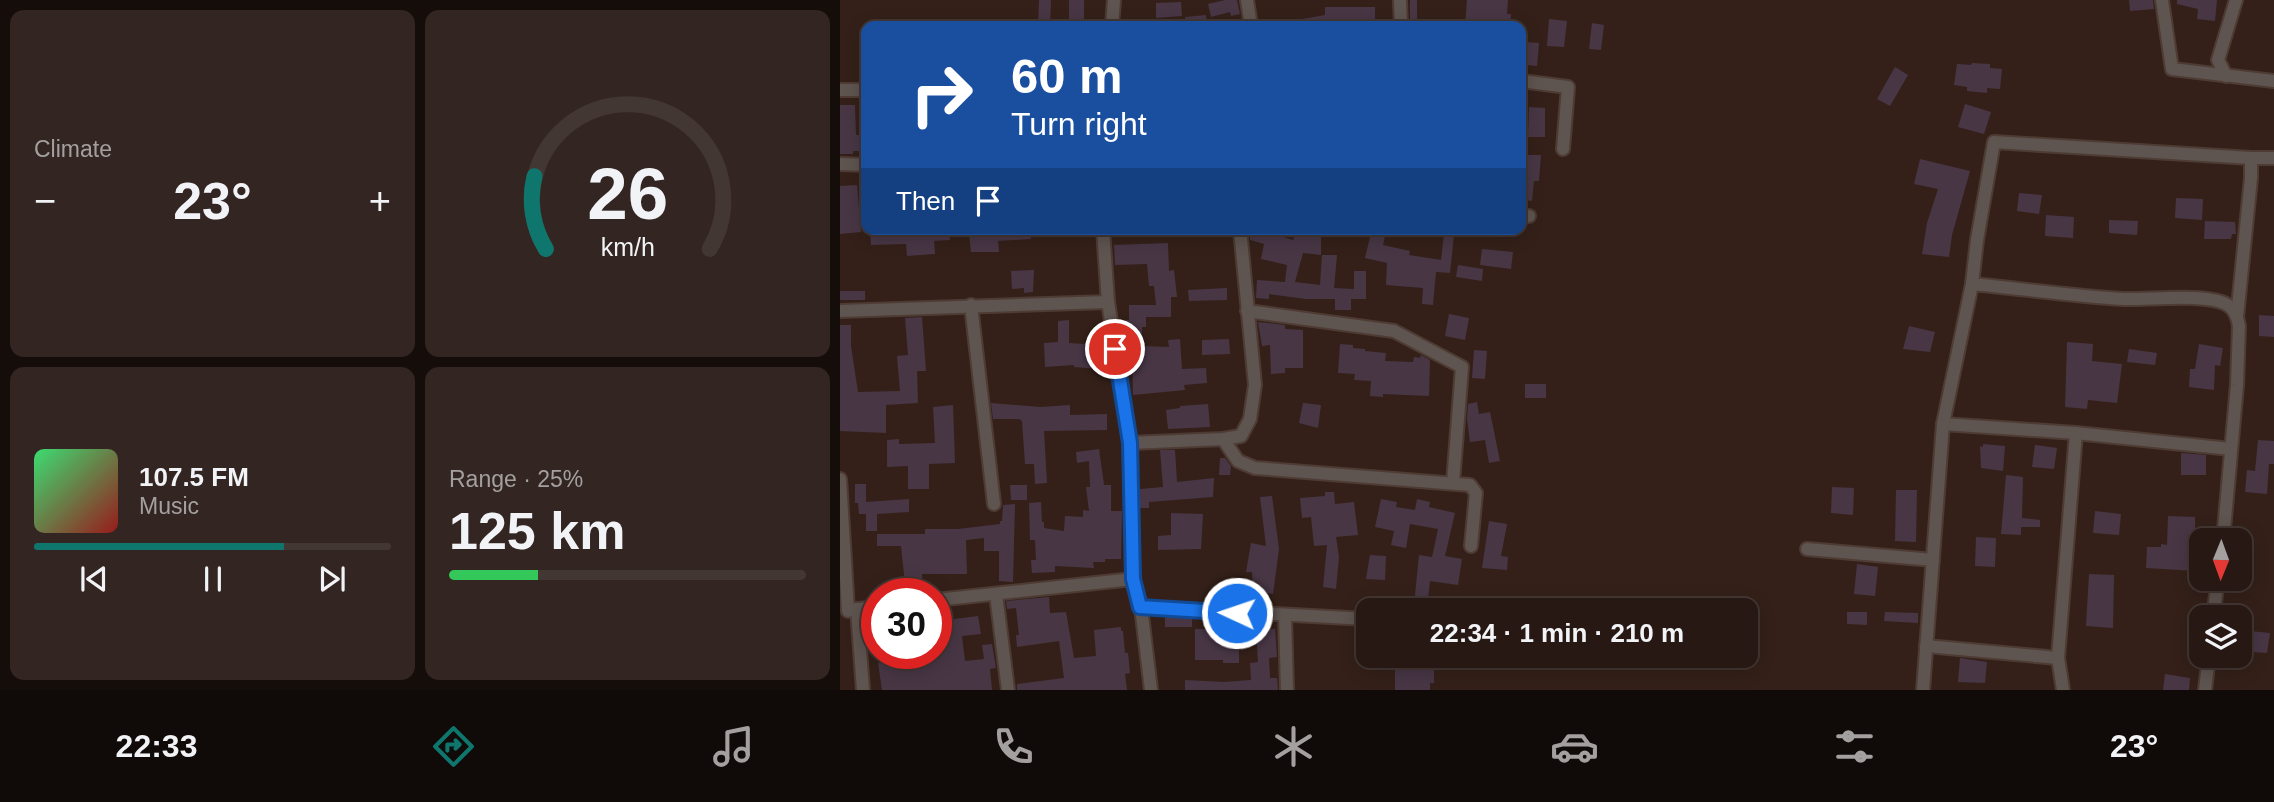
<!DOCTYPE html>
<meta charset="utf-8">
<style>
body{margin:0;font-family:Helvetica,sans-serif;background:#332521;color:#f1f3f6;height:100vh;display:flex;flex-direction:column;font-size:26px;white-space:nowrap}
*{box-sizing:border-box;margin:0}
p{font-size:23px;color:#a4a0a0}
.icon{flex:none;width:38px;height:38px;fill:none;stroke:currentColor;stroke-width:2;stroke-linecap:round;stroke-linejoin:round}
.map{position:relative;flex:1;overflow:hidden}
.side{display:flex;flex-direction:column;gap:10px;padding:10px;background:#150d0a;width:840px}
.side>*{flex:none}
.hud{position:absolute;left:21px;top:21px;width:665px;height:214px;border-radius:14px;box-shadow:0 4px 18px #0003,0 0 0 2px #433733;background:#1a4fa0;color:#fff;overflow:hidden}
.needle{width:46px;rotate:181deg}
.fabs{position:absolute;left:1349px;top:528px;display:grid;gap:14px}
.fabs a{display:grid;place-items:center;width:63px;height:63px;border-radius:14px;background:#271813;box-shadow:0 4px 18px #0003,0 0 0 2px #433733;font-size:35px}
.speed{position:absolute;left:21px;top:578px;display:flex;gap:14px;font-size:35px;font-weight:700;text-align:center}
.speed>*{display:grid;place-content:center;width:91px;height:91px;border-radius:50%;background:#271813;box-shadow:0 4px 18px #0003,0 0 0 2px #433733;line-height:1}
.speed .limit{border:10px solid #d22;background:#fff;color:#111}
.pin{position:absolute;display:grid;place-items:center;width:60px;height:60px;color:#fff;margin:-30px;border:4px solid #fff;border-radius:50%;box-shadow:0 2px 7px #0007}
.me{position:absolute;width:77px;margin:-38px;rotate:273deg;stroke-linejoin:round;filter:drop-shadow(0 0 5px #0008)}
.turn{display:flex;align-items:center;gap:24px;height:147px;padding:0 35px;font-size:32px}
.turn .icon{width:91px;height:91px;stroke-width:2.5}
.turn b{display:block;font-size:49px;line-height:60px}
.then{display:flex;align-items:center;height:66px;padding:0 35px;background:#0003;gap:14px;font-size:26px}
.big{font-size:52px;font-weight:700;line-height:1.1}
.side .tile{flex:1;display:flex;flex-direction:column;justify-content:center;gap:10px;min-width:0;padding:0 24px;border-radius:14px;background:#332521}
.side .dial{align-items:center;gap:0}
.dial svg{height:182px;overflow:visible;fill:none;stroke:#433733;stroke-width:7;stroke-linecap:round;text-anchor:middle}
.dial text{fill:#f1f3f6;stroke:none}
.song{display:flex;align-items:center;gap:21px}
.cover{width:84px;height:84px;border-radius:10px;background:linear-gradient(135deg,hsl(140 70% 55%),hsl(0 70% 35%))}
.played{height:7px;border-radius:4px;background:linear-gradient(90deg,#0f766e 70%,#433733 70%)}
.keys{display:flex;justify-content:space-around;direction:ltr}
.heat{display:flex;justify-content:space-between;align-items:center;font-size:38px;direction:ltr}
.charge{height:10px;border-radius:5px;background:linear-gradient(90deg,#34c759 25%,#433733 0)}
.side .tiles{flex:1;display:grid;gap:10px;grid-template-columns:repeat(2,1fr)}
.trip{position:absolute;left:516px;top:598px;width:402px;height:70px;border-radius:14px;background:#271813;box-shadow:0 4px 18px #0003,0 0 0 2px #433733;font-weight:700;line-height:70px;text-align:center}
.dock{display:flex;height:112px;justify-content:space-around;align-items:center;background:#100a08;color:#a4a0a0}
.dock .icon{width:49px;height:49px}
.dock .on{color:#0f766e}
.dock b{font-size:32px;color:#f1f3f6}
main{display:flex;flex:1;min-height:0}
.map>svg:first-child{display:block}
</style>
<main>
<section class="side">
<div class="tiles">
<div class="tile"><p>Climate</p>
<div class="heat"><a>−</a><b class="big">23°</b><a>+</a></div>
</div>
<div class="tile dial"><svg viewBox="0 0 100 80">
<path d="M14 69A42 42 0 1 1 86 69"/>
<path d="M14 69A42 42 0 0 1 9 37" stroke="#0f766e"/>
<text x="50" y="56" font-size="32" font-weight="700">26</text>
<text x="50" y="72" font-size="11">km/h</text>
</svg></div>
<div class="tile">
<div class="song"><i class="cover"></i><div><b>107.5 FM</b><p>Music</p></div></div>
<div class="played"></div>
<div class="keys"><svg class="icon" aria-label="previous" viewBox="0 0 24 24"><path d="M18 5L8 12l10 7zM5 5v14"/></svg><svg class="icon" aria-label="pause" viewBox="0 0 24 24"><path d="M8 5v14M16 5v14"/></svg><svg class="icon" aria-label="next" viewBox="0 0 24 24"><path d="M6 5l10 7-10 7zM19 5v14"/></svg></div>
</div>
<div class="tile"><p>Range · 25%</p><b class="big">125 km</b><div class="charge"></div></div>
</div>
</section>
<div class="map">
<svg width="1434" height="690" viewBox="0 0 1434 690">
<rect width="100%" height="100%" fill="#342019"/>
<g fill="#483645">
<polygon points="199,0 211,0 210,26 198,26"/>
<rect x="229" y="0" width="15" height="26"/>
<polygon points="385,0 397,0 400,14 391,16 390,12 371,17 368,4"/>
<rect x="570" y="0" width="7" height="26"/>
<polygon points="627,0 668,0 667,14 671,14 670,26 625,26"/>
<polygon points="1289,0 1313,0 1314,9 1290,11"/>
<polygon points="1337,0 1377,0 1375,21 1357,19 1358,9 1337,4"/>
<polygon points="341,2 342,16 316,18 316,3"/>
<polygon points="485,7 535,7 535,26 451,26 451,21 485,15"/>
<polygon points="366,15 367,26 346,26 345,17"/>
<polygon points="709,19 727,21 724,47 707,46"/>
<polygon points="752,23 764,25 761,50 749,49"/>
<polygon points="687,42 699,43 697,66 685,65"/>
<polygon points="1132,63 1150,64 1150,68 1162,69 1160,89 1147,88 1147,93 1127,91 1127,87 1114,85 1117,64 1131,65"/>
<polygon points="1055,67 1068,75 1050,106 1037,99"/>
<polygon points="1125,104 1151,112 1144,134 1118,127"/>
<polygon points="0,105 15,105 16,135 19,135 19,151 13,151 13,154 0,154"/>
<polygon points="689,107 705,108 705,137 688,137"/>
<polygon points="687,155 701,155 699,181 694,181 692,201 685,200"/>
<polygon points="1080,159 1130,171 1112,235 1109,257 1082,254 1087,223 1098,189 1074,184"/>
<polygon points="17,185 21,232 0,234 0,186"/>
<polygon points="1179,193 1202,195 1199,214 1177,211"/>
<polygon points="1336,198 1363,199 1362,220 1335,218"/>
<polygon points="1206,215 1234,217 1233,238 1205,236"/>
<polygon points="1269,220 1298,221 1297,235 1269,233"/>
<polygon points="1365,221 1395,222 1396,234 1392,234 1391,239 1364,239"/>
<polygon points="64,229 110,229 110,240 94,241 95,254 67,256 66,244 31,245 30,232 64,231"/>
<polygon points="190,229 191,239 158,241 159,252 131,252 129,234 161,229"/>
<polygon points="410,229 418,229 453,240 457,229 485,229 481,238 481,255 463,253 455,282 480,285 482,255 497,255 494,288 514,289 514,271 526,271 526,299 511,299 511,310 495,310 495,299 466,299 429,294 429,299 416,298 417,280 445,282 447,265 421,259 424,244 410,240"/>
<polygon points="531,233 545,236 543,245 570,251 569,255 601,260 604,234 614,235 610,273 596,272 593,305 582,304 583,288 546,285 547,263 525,258"/>
<polygon points="328,243 329,271 334,270 337,297 331,297 331,317 306,317 306,327 302,327 302,346 329,347 328,340 340,339 342,369 366,368 367,383 344,385 345,390 293,395 292,342 286,342 286,320 289,320 289,305 316,305 314,286 309,286 307,264 275,265 274,245"/>
<polygon points="642,249 673,252 671,269 640,265"/>
<polygon points="618,265 643,269 642,281 616,277"/>
<polygon points="194,270 193,292 184,293 184,288 172,289 171,271"/>
<polygon points="387,288 387,300 349,301 348,290"/>
<rect x="0" y="291" width="25" height="9"/>
<polygon points="609,314 629,318 625,340 605,336"/>
<polygon points="1419,315 1434,316 1434,337 1419,336"/>
<polygon points="82,317 86,371 77,371 78,403 46,405 46,433 0,431 0,325 11,325 11,346 18,392 60,391 57,356 68,355 65,318"/>
<polygon points="229,320 229,343 261,345 260,369 234,367 234,365 205,367 204,343 218,342 218,321"/>
<polygon points="418,322 445,325 445,329 463,330 463,368 445,368 445,373 431,374 430,345 422,346"/>
<polygon points="1069,326 1095,332 1090,352 1063,349"/>
<polygon points="389,339 390,354 362,355 362,340"/>
<polygon points="1227,342 1253,344 1252,361 1282,364 1277,403 1248,400 1247,409 1225,407"/>
<polygon points="500,344 513,345 513,348 525,349 525,351 546,353 545,361 573,362 574,357 580,358 581,355 590,360 589,396 543,394 543,397 530,396 531,381 514,380 515,374 498,373"/>
<polygon points="1359,344 1383,348 1380,366 1375,365 1374,390 1349,387 1350,369 1355,369"/>
<polygon points="1289,349 1317,353 1315,365 1287,362"/>
<polygon points="634,350 647,351 645,379 632,378"/>
<rect x="685" y="384" width="21" height="14"/>
<polygon points="637,402 639,414 650,412 660,461 649,463 645,440 630,442 627,419 628,404"/>
<polygon points="151,403 201,407 230,405 230,415 267,414 267,430 204,431 207,483 195,484 194,464 185,464 182,421 179,419 153,419"/>
<polygon points="463,403 481,405 478,428 459,423"/>
<polygon points="368,404 370,427 328,429 326,410 340,408 340,406"/>
<polygon points="113,405 115,463 89,464 89,489 68,489 68,466 47,467 47,440 59,439 59,444 95,443 93,407"/>
<polygon points="1418,440 1434,441 1434,464 1429,464 1427,494 1405,492 1407,470 1415,471"/>
<polygon points="1143,444 1165,446 1163,471 1141,468 1140,446 1143,447"/>
<polygon points="1195,445 1217,448 1214,469 1192,467"/>
<polygon points="259,449 264,485 271,485 271,511 282,511 281,559 265,559 265,562 253,562 254,568 215,566 215,572 192,573 191,560 196,560 195,540 190,540 189,503 201,502 202,522 204,522 204,528 224,531 225,516 243,517 243,510 249,511 246,487 250,487 249,461 237,463 236,452"/>
<polygon points="320,450 335,450 337,482 374,478 373,497 309,502 309,508 300,508 300,489 323,487"/>
<polygon points="1341,453 1366,455 1366,475 1341,475"/>
<polygon points="380,458 385,458 391,466 390,475 379,475"/>
<polygon points="1166,475 1183,477 1182,518 1200,520 1200,527 1181,527 1181,535 1161,534"/>
<polygon points="15,484 26,484 26,502 69,499 69,512 37,514 37,531 26,531 26,514 19,514 18,503 15,503"/>
<polygon points="170,485 187,485 187,500 171,500"/>
<polygon points="992,487 1014,488 1013,515 991,513"/>
<polygon points="1056,490 1077,490 1076,542 1055,541"/>
<polygon points="485,492 494,492 495,504 514,502 518,535 496,537 499,557 496,589 483,587 487,545 474,546 471,517 462,518 460,498 485,496"/>
<polygon points="432,496 439,549 433,594 413,591 412,572 406,572 411,543 426,546 420,497"/>
<polygon points="541,499 557,502 556,507 575,510 577,499 590,502 589,507 615,513 605,556 622,559 618,585 590,581 587,607 574,605 579,555 592,557 598,529 570,524 566,548 551,545 554,531 535,527"/>
<polygon points="175,504 173,582 159,581 159,551 144,551 144,538 126,540 127,574 82,574 83,592 66,593 61,546 37,546 37,534 85,534 85,529 118,529 160,524 160,521 162,521 163,505"/>
<polygon points="1255,511 1281,514 1279,535 1253,533"/>
<polygon points="331,513 363,514 361,549 318,550 318,536 331,535"/>
<polygon points="1328,516 1355,517 1356,571 1306,568 1307,547 1321,547 1321,544 1327,545"/>
<polygon points="649,521 667,524 661,556 668,557 667,570 642,568"/>
<polygon points="1136,537 1156,538 1155,567 1135,566"/>
<polygon points="530,555 546,556 545,580 526,579"/>
<polygon points="1017,564 1038,567 1035,596 1014,594"/>
<polygon points="1249,574 1274,575 1273,628 1246,626"/>
<polygon points="209,597 210,613 226,612 234,658 256,656 254,630 281,627 281,631 283,631 285,653 288,653 290,673 285,674 287,690 177,690 177,684 224,678 219,641 177,647 176,635 179,635 176,608 167,609 166,601"/>
<polygon points="622,598 646,601 645,611 621,611"/>
<polygon points="1007,612 1027,612 1027,625 1007,624"/>
<polygon points="1045,612 1078,613 1078,623 1044,621"/>
<polygon points="138,616 141,634 122,636 125,661 144,659 142,645 152,644 156,668 150,669 152,690 42,690 38,663 69,661 68,653 96,653 96,643 101,643 99,621"/>
<polygon points="325,617 352,618 352,627 325,627"/>
<polygon points="355,629 374,629 374,632 399,632 399,663 383,663 383,660 355,660"/>
<polygon points="435,629 437,657 429,658 430,678 437,678 438,690 345,690 345,680 384,682 411,680 410,663 418,662 416,630"/>
<polygon points="1400,630 1430,633 1427,653 1400,651"/>
<polygon points="555,656 594,656 594,683 590,683 590,690 555,690"/>
<polygon points="1120,658 1147,662 1145,683 1118,682"/>
<polygon points="1325,674 1350,678 1349,690 1323,690"/>
</g>
<g fill="none" stroke-linecap="round" stroke-linejoin="round">
<defs>
<g id="minor">
<polyline points="407,0 411,26"/>
<polyline points="560,0 561,26"/>
<polyline points="1322,0 1332,69 1434,81"/>
<polyline points="272,26 274,0"/>
<polyline points="1386,76 1378,60 1396,0"/>
<polyline points="681,81 728,87 723,149"/>
<polyline points="0,90 26,90"/>
<polyline points="1411,158 1434,158"/>
<polyline points="0,164 26,165"/>
<polyline points="681,216 689,216"/>
<polyline points="263,229 268,302"/>
<path d="M1132,284C1183,289 1233,296 1283,299C1308,300 1366,293 1386,304C1394,308 1398,318 1399,326L1397,385L1383,541"/>
<polyline points="131,305 154,504"/>
<polyline points="0,311 268,302 290,443 293,579 301,607 311,690"/>
<polyline points="407,311 554,331 622,367 613,483"/>
<polyline points="1103,424 1236,433 1391,449"/>
<polyline points="383,439 398,461 415,468 630,485 636,493 631,546"/>
<polyline points="290,443 383,439 401,436 410,419 415,385 400,229"/>
<polyline points="0,479 8,611"/>
<polyline points="967,549 1093,560"/>
<polyline points="156,594 168,690"/>
<polyline points="96,600 293,579"/>
<polyline points="301,607 528,619"/>
<polyline points="17,609 23,690"/>
<polyline points="9,610 37,607"/>
<polyline points="445,616 447,690"/>
<polyline points="1373,618 1378,579"/>
<polyline points="1086,646 1218,658"/>
<polyline points="1083,690 1103,424 1132,284 1137,240 1154,142 1411,158 1411,178 1397,317"/>
<polyline points="1223,690 1218,658 1236,433"/>
<polyline points="1365,690 1369,656"/>
</g>
</defs>
<use href="#minor" stroke="#4e3b34" stroke-width="16"/>
<use href="#minor" stroke="#5e5450" stroke-width="12"/>
</g>
<g fill="none" stroke-linecap="round" stroke-linejoin="round">
<defs>
<polyline id="route" points="275,349 290,443 293,579 300,607 397,613"/>
</defs>
<use href="#route" stroke="#114b97" stroke-width="18"/>
<use href="#route" stroke="#1a73e8" stroke-width="12"/>
</g>
</svg>
<div class="fabs">
<a><svg class="needle" viewBox="-14 -14 28 28"><path d="M0-13l5 13h-10z" fill="#e53935"/><path d="M0 13l5-13h-10z" fill="#a4a0a0"/></svg></a>
<a><svg class="icon" aria-label="layers" viewBox="0 0 24 24"><path d="M12 4l9 5-9 5-9-5zM3 14l9 5 9-5"/></svg></a>
</div>
<div class="speed"><div class="limit">30</div></div>
<div class="pin" style="left:275px;top:349px;background:#d93025"><svg class="icon" aria-label="arrive" viewBox="0 0 24 24"><path d="M6 21V4h12l-3 4 3 4H6"/></svg></div>
<svg class="me" style="left:397px;top:613px" viewBox="-20 -20 40 40"><circle r="17" fill="#1a73e8" stroke="#fff" stroke-width="3"/><path d="M0-11L8 9 0 5-8 9z" fill="#fff"/></svg>
<div class="trip">22:34 · 1 min · 210 m</div>
<div class="hud">
<div class="turn"><svg class="icon" aria-label="right" viewBox="0 0 24 24"><path d="M7 20v-9h11M14 6l5 5-5 5"/></svg><div><b>60 m</b>Turn right</div></div>
<div class="then">Then<svg class="icon" aria-label="arrive" viewBox="0 0 24 24"><path d="M6 21V4h12l-3 4 3 4H6"/></svg></div>
</div>
</div>
</main>
<nav class="dock">
<b>22:33</b>
<svg class="icon on" aria-label="directions" viewBox="0 0 24 24"><path d="M12 3l9 9-9 9-9-9zM9 14v-3h6M13 9l2 2-2 2"/></svg>
<svg class="icon" aria-label="music" viewBox="0 0 24 24"><path d="M9 18V5l10-2v13"/><circle cx="6" cy="18" r="3"/><circle cx="16" cy="16" r="3"/></svg>
<svg class="icon" aria-label="phone" viewBox="0 0 24 24"><path d="M5 4h4l2 5-3 2q2 4 5 5l2-3 5 2v4C11 20 4 13 5 4z"/></svg>
<svg class="icon" aria-label="climate" viewBox="0 0 24 24"><path d="M12 3v18M4 7l16 10M4 17L20 7"/></svg>
<svg class="icon" aria-label="car" viewBox="0 0 24 24"><path d="M5 17H2v-5l4-1 3-4h7l3 4 3 1v5h-3M9 17h6M6 11h13"/><circle cx="7" cy="17" r="2"/><circle cx="17" cy="17" r="2"/></svg>
<svg class="icon" aria-label="filters" viewBox="0 0 24 24"><path d="M4 7h16M4 17h16"/><circle cx="9" cy="7" r="2"/><circle cx="15" cy="17" r="2"/></svg>
<b>23°</b>
</nav>
